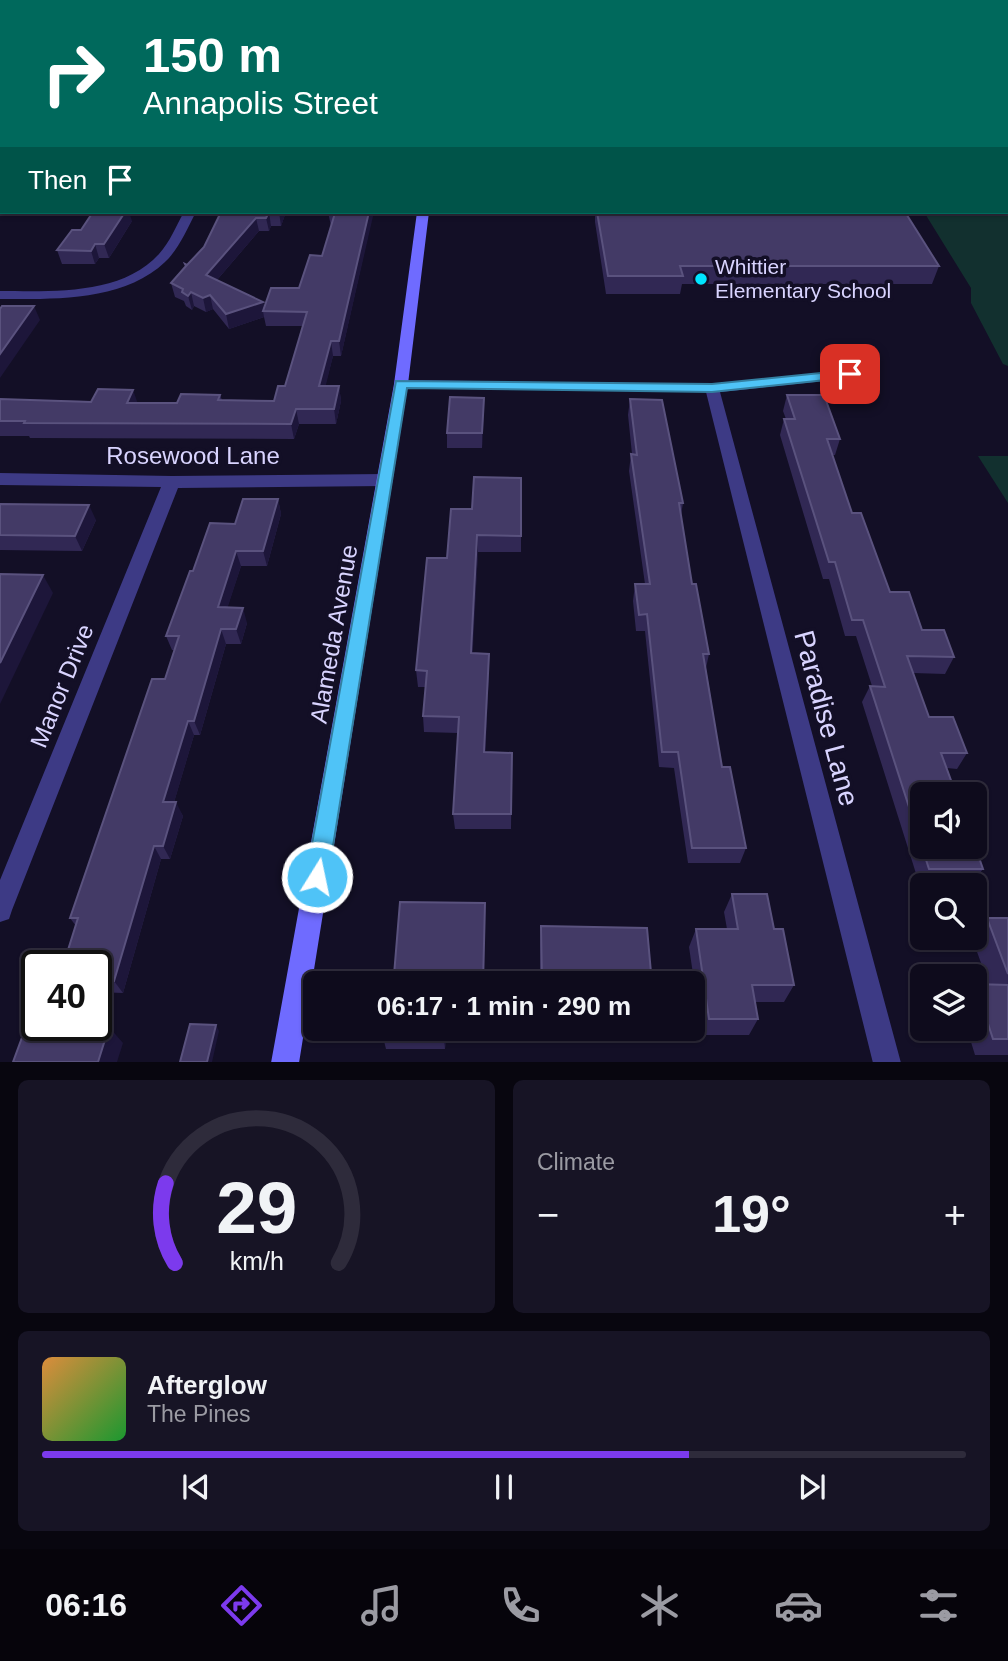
<!DOCTYPE html>
<meta charset="utf-8">
<style>
body{margin:0;font-family:Helvetica,sans-serif;background:#171425;color:#f1f3f6;height:100vh;display:flex;flex-direction:column;font-size:26px;white-space:nowrap}
*{box-sizing:border-box;margin:0}
p{font-size:23px;color:#9b9ba3}
.icon{flex:none;width:38px;height:38px;fill:none;stroke:currentColor;stroke-width:2;stroke-linecap:round;stroke-linejoin:round}
.map{position:relative;height:1062px;overflow:hidden}
.details{display:flex;flex-direction:column;gap:18px;padding:18px;background:#08060f;flex:1}
.details>*{flex:none}
.banner{position:absolute;left:0px;top:0px;width:1008px;height:214px;box-shadow:0 2px 5px #0004,0 0 0 2px #2e2b3b;background:#00695c;color:#fff;overflow:hidden}
.buttons{position:absolute;left:910px;top:782px;display:grid;gap:14px}
.buttons a{display:grid;place-items:center;width:77px;height:77px;border-radius:10px;background:#0e0b1c;box-shadow:0 2px 5px #0004,0 0 0 2px #2e2b3b;font-size:35px}
.speed{position:absolute;left:21px;top:950px;display:flex;gap:14px;font-size:35px;font-weight:700;text-align:center}
.speed>*{display:grid;place-content:center;width:91px;height:91px;border-radius:50%;background:#0e0b1c;box-shadow:0 2px 5px #0004,0 0 0 2px #2e2b3b;line-height:1}
.speed .limit{border:4px solid #111;border-radius:10px;background:#fff;color:#111}
.pin{position:absolute;display:grid;place-items:center;width:60px;height:60px;color:#fff;margin:-30px;border-radius:14px;box-shadow:0 4px 10px #0006}
.me{position:absolute;width:77px;margin:-38px;rotate:10deg;stroke-linejoin:round;filter:drop-shadow(0 0 5px #0008)}
.turn{display:flex;align-items:center;gap:24px;height:147px;padding:0 28px;font-size:32px}
.turn .icon{width:91px;height:91px;stroke-width:2.5}
.turn b{display:block;font-size:49px;line-height:60px}
.then{display:flex;align-items:center;height:66px;padding:0 28px;background:#0003;gap:14px;font-size:26px}
.big{font-size:52px;font-weight:700;line-height:1.1}
.details .tile{flex:1;display:flex;flex-direction:column;justify-content:center;gap:10px;min-width:0;padding:0 24px;border-radius:10px;background:#171425}
.details .dial{align-items:center;gap:0}
.dial svg{height:182px;overflow:visible;fill:none;stroke:#2e2b3b;stroke-width:7;stroke-linecap:round;text-anchor:middle}
.dial text{fill:#f1f3f6;stroke:none}
.song{display:flex;align-items:center;gap:21px}
.cover{width:84px;height:84px;border-radius:10px;background:linear-gradient(135deg,hsl(30 70% 55%),hsl(130 70% 35%))}
.played{height:7px;border-radius:4px;background:linear-gradient(90deg,#7c3aed 70%,#2e2b3b 70%)}
.keys{display:flex;justify-content:space-around;direction:ltr}
.heat{display:flex;justify-content:space-between;align-items:center;font-size:38px;direction:ltr}
.details .tiles{flex:1;display:grid;gap:18px;grid-template-columns:1fr 1fr}
.tile:last-child{grid-column:span 2}
.trip{position:absolute;left:303px;top:971px;width:402px;height:70px;border-radius:10px;background:#0e0b1c;box-shadow:0 2px 5px #0004,0 0 0 2px #2e2b3b;font-weight:700;line-height:70px;text-align:center}
.dock{display:flex;height:112px;justify-content:space-around;align-items:center;background:#06040b;color:#9b9ba3}
.dock .icon{width:49px;height:49px}
.dock .on{color:#7c3aed}
.dock b{font-size:32px;color:#f1f3f6}
.map>svg:first-child{display:block}
</style>
<div class="map">
<svg width="1008" height="1063" viewBox="0 0 1008 1063">
<rect width="100%" height="100%" fill="#130f26"/>
<g fill="#12302f">
<polygon points="1006,113 1008,113 1008,366 1003,364 971,303 971,288 924,212 1006,212"/>
<polygon points="978,456 1008,456 1008,503"/>
</g>
<g fill="none" stroke-linecap="round" stroke-linejoin="round">
<g fill="#3d3a85" fill-rule="evenodd">
<polygon points="798,0 837,0 840,2 800,2"/>
<path d="M184,212H196C187,229 179,249 165,262C123,302 53,299 0,299V291C51,291 121,296 159,254C170,242 176,226 184,212Z"/>
<polygon points="868,369 873,370 875,373 873,376 720,392 901,1063 873,1063 706,392 401,388 394,384 401,380 712,384"/>
<polygon points="0,473 172,476 385,474 393,480 385,486 178,488 12,910 9,919 0,922 0,880 161,487 0,485"/>
</g>
<g fill="#6f6bff" fill-rule="evenodd">
<polygon points="390,0 398,0 399,2 391,2"/>
<polygon points="417,212 429,212 408,384 299,1063 271,1063 394,384"/>
</g>
</g>
<g fill="#312854">
<polygon points="0,0 366,0 366,2 2,2 2,87 0,87"/>
<polygon points="853,0 1008,0 1008,98 1006,98 1006,2 855,2"/>
<polygon points="2,161 2,202 0,202 0,162"/>
<polygon points="221,212 286,212 281,226 271,226 269,231 259,231 217,280 263,302 264,307 299,288 322,256 331,226 328,212 371,222 341,356 333,356 325,386 339,386 341,401 336,424 299,424 294,439 30,438 29,436 0,436 0,399 177,403 220,395 222,400 274,401 285,386 303,326 266,326 264,317 229,329 213,309 206,312 194,306 192,310 186,306 184,301 175,297 171,283 186,267 185,264 187,265 204,247"/>
<polygon points="595,212 905,212 939,266 932,284 682,284 680,294 606,294 595,222"/>
<polygon points="132,221 109,258 99,258 95,264 62,264 57,250 81,230"/>
<polygon points="787,395 840,439 835,455 832,455 852,513 890,592 922,630 954,657 945,674 913,673 929,717 967,753 957,769 947,768 983,869 972,883 919,883 862,702 870,686 872,686 856,636 845,636 829,579 823,579 780,435 784,419 786,419 783,411"/>
<polygon points="484,398 482,448 447,448 447,433"/>
<polygon points="630,399 683,503 681,515 692,584 709,654 706,668 722,767 746,848 740,863 688,863 674,768 659,767 645,631 636,631 633,601 635,584 645,584 629,471 631,454 632,454 628,415"/>
<polygon points="521,478 521,552 478,552 472,653 489,670 485,752 512,753 511,829 455,829 453,814 458,733 424,732 423,716 426,687 418,687 416,670 447,558 472,509"/>
<polygon points="278,499 281,514 267,566 241,566 227,608 247,623 241,644 226,644 200,735 194,735 174,802 183,816 170,859 161,859 123,993 96,992 96,966 76,926 70,918 165,679 174,650 172,650 166,636 193,571 235,524"/>
<polygon points="0,504 96,520 82,551 0,550"/>
<polygon points="732,894 774,929 794,985 784,1002 755,1002 758,1019 749,1035 702,1035 689,947 696,929 727,929 724,912"/>
<polygon points="987,918 1008,918 1008,1055 975,1055 967,1029 975,1029 975,984 989,985 972,938 975,938 975,933"/>
<polygon points="541,926 652,984 540,984 540,944"/>
<polygon points="382,1029 483,1029 483,1036 446,1036 445,1049 386,1049 382,1033"/>
<polygon points="597,1029 651,1029 650,1032 597,1031"/>
</g>
<g fill="#1d163a">
<polygon points="125,212 129,212 132,221 109,258 104,244"/>
<polygon points="269,212 271,226 269,231 266,218"/>
<polygon points="279,212 286,212 281,226"/>
<polygon points="369,212 374,212 341,356 339,341"/>
<polygon points="256,218 259,231 210,288 206,275"/>
<polygon points="95,244 99,258 95,264 91,251"/>
<polygon points="191,292 194,306 192,310 188,296"/>
<polygon points="210,295 213,309 206,312 203,298"/>
<polygon points="263,302 265,311 263,311 264,317 229,329 226,314"/>
<polygon points="34,306 40,320 0,378 0,354"/>
<polygon points="331,341 333,356 322,401 319,386"/>
<polygon points="339,386 341,401 336,424 334,409"/>
<polygon points="133,390 138,404 127,403"/>
<polygon points="484,398 484,412 482,448 482,433"/>
<polygon points="296,409 299,424 294,439 291,424"/>
<polygon points="278,499 281,514 267,566 263,551"/>
<polygon points="89,505 96,520 82,551 75,536"/>
<polygon points="477,535 478,552 472,669 471,653"/>
<polygon points="236,551 241,566 223,622 218,607"/>
<polygon points="43,575 53,593 0,704 0,663"/>
<polygon points="243,608 247,623 241,644 236,629"/>
<polygon points="221,629 226,644 200,735 194,721"/>
<polygon points="489,654 489,670 485,768 484,752"/>
<polygon points="188,721 194,735 170,816 163,802"/>
<polygon points="176,802 183,816 170,859 163,846"/>
<polygon points="154,846 161,859 123,993 114,981"/>
<polygon points="485,903 484,984 483,984"/>
<polygon points="216,1025 219,1031 212,1062 207,1062"/>
<polygon points="109,1027 123,1043 117,1062 98,1062"/>
<polygon points="443,1029 445,1029 446,1036 445,1049"/>
</g>
<g fill="#433a66" stroke="#5a527e" stroke-width="2">
<polygon points="0,0 362,0 361,2 2,2 2,76 0,76"/>
<polygon points="427,0 812,0 813,2 427,2"/>
<polygon points="864,0 1008,0 1008,86 1006,86 1006,2 866,2"/>
<polygon points="1,161 2,161 2,189 0,189"/>
<polygon points="93,212 125,212 104,244 95,244 91,251 57,250 72,230 81,230"/>
<polygon points="221,212 279,212 269,212 266,218 256,218 206,275 263,302 226,314 210,295 203,298 191,292 188,296 182,292 183,289 171,283 186,266 185,264 187,265 204,247"/>
<polygon points="328,212 369,212 339,341 331,341 319,386 339,386 334,409 296,409 291,424 24,423 25,421 0,421 0,399 91,402 98,389 133,390 127,403 177,403 181,394 220,395 218,400 274,401 278,386 285,386 307,312 263,311 271,288 299,288 310,255 322,256 335,213 328,213"/>
<polygon points="597,212 905,212 939,266 680,266 683,276 608,276"/>
<polygon points="2,306 34,306 0,354 0,309"/>
<polygon points="787,395 824,395 840,439 827,439 852,513 861,513 890,592 909,592 922,630 944,630 954,657 907,656 929,717 953,717 967,753 941,753 956,794 922,794 922,847 975,847 975,846 983,869 929,869 870,686 885,687 863,620 852,620 835,562 829,562 784,419 795,419"/>
<polygon points="450,397 484,398 482,433 447,433"/>
<polygon points="630,399 662,400 683,503 679,503 692,584 696,584 709,654 703,654 722,767 730,767 746,848 692,848 678,752 662,752 647,614 639,615 635,584 650,584 631,454 637,455"/>
<polygon points="474,477 521,478 521,536 477,535 471,653 489,654 484,752 512,753 511,814 453,814 459,717 423,716 427,671 416,670 427,558 447,558 451,509 472,509"/>
<polygon points="243,499 278,499 263,551 236,551 218,607 243,608 236,629 221,629 194,721 188,721 163,802 176,802 163,846 154,846 114,981 96,981 96,966 63,966 78,918 70,918 152,679 165,679 179,636 166,636 190,571 193,571 210,523 235,524"/>
<polygon points="0,504 89,505 75,536 0,535"/>
<polygon points="0,574 43,575 0,663"/>
<polygon points="732,894 767,894 774,929 783,929 794,985 752,985 758,1019 709,1019 696,929 738,929"/>
<polygon points="400,902 485,903 483,984 386,984 387,975 394,975"/>
<polygon points="987,918 1008,918 1008,974"/>
<polygon points="541,926 647,928 652,984 542,984"/>
<polygon points="975,984 1008,985 1008,1039 993,1039"/>
<polygon points="27,1024 37,1024 37,1026 109,1027 98,1062 13,1062"/>
<polygon points="190,1024 216,1025 207,1062 180,1062"/>
<rect x="382" y="1029" width="61" height="4"/>
</g>
<polygon fill="#4fc3f7" stroke="#337fa1" stroke-width="2" points="850,370 856,374 854,377 712,392 407,388 328,877 325,885 317,888 309,885 306,877 396,381 712,384"/>
<circle fill="#00e5ff" stroke="#130f26" stroke-width="2.5" cx="701" cy="279" r="7"/>
<g text-anchor="middle" stroke-width="7" stroke-linejoin="round" paint-order="stroke">
<g font-size="21" fill="#d9d4ff" stroke="#130f26" text-anchor="start">
<text x="715" y="274">Whittier<tspan x="715" dy="24">Elementary School</tspan></text>
</g>
<g font-size="24" fill="#d9d4ff" stroke="#130f26">
<text x="193" y="464">Rosewood Lane</text>
<text transform="translate(334 634) rotate(-80)" y="8">Alameda Avenue</text>
<text transform="translate(62 686) rotate(-68)" y="8">Manor Drive</text>
</g>
<g font-size="28" fill="#d9d4ff" stroke="#130f26">
<text transform="translate(827 718) rotate(75)" y="10">Paradise Lane</text>
</g>
</g>
</svg>
<div class="buttons">
<a><svg class="icon" aria-label="sound" viewBox="0 0 24 24"><path d="M4 9h4l5-4v14l-5-4H4zM17 9q2 3 0 6"/></svg></a>
<a><svg class="icon" aria-label="search" viewBox="0 0 24 24"><circle cx="10" cy="10" r="6"/><path d="M15 15l6 6"/></svg></a>
<a><svg class="icon" aria-label="layers" viewBox="0 0 24 24"><path d="M12 4l9 5-9 5-9-5zM3 14l9 5 9-5"/></svg></a>
</div>
<div class="speed"><div class="limit">40</div></div>
<div class="pin" style="left:850px;top:374px;background:#d93025"><svg class="icon" aria-label="arrive" viewBox="0 0 24 24"><path d="M6 21V4h12l-3 4 3 4H6"/></svg></div>
<svg class="me" style="left:317px;top:877px" viewBox="-20 -20 40 40"><circle r="17" fill="#4fc3f7" stroke="#fff" stroke-width="3"/><path d="M0-11L8 9 0 5-8 9z" fill="#fff"/></svg>
<div class="trip">06:17 · 1 min · 290 m</div>
<div class="banner">
<div class="turn"><svg class="icon" aria-label="right" viewBox="0 0 24 24"><path d="M7 20v-9h11M14 6l5 5-5 5"/></svg><div><b>150 m</b>Annapolis Street</div></div>
<div class="then">Then<svg class="icon" aria-label="arrive" viewBox="0 0 24 24"><path d="M6 21V4h12l-3 4 3 4H6"/></svg></div>
</div>
</div>
<section class="details">
<div class="tiles">
<div class="tile dial"><svg viewBox="0 0 100 80">
<path d="M14 69A42 42 0 1 1 86 69"/>
<path d="M14 69A42 42 0 0 1 10 34" stroke="#7c3aed"/>
<text x="50" y="56" font-size="32" font-weight="700">29</text>
<text x="50" y="72" font-size="11">km/h</text>
</svg></div>
<div class="tile"><p>Climate</p>
<div class="heat"><a>−</a><b class="big">19°</b><a>+</a></div>
</div>
<div class="tile">
<div class="song"><i class="cover"></i><div><b>Afterglow</b><p>The Pines</p></div></div>
<div class="played"></div>
<div class="keys"><svg class="icon" aria-label="previous" viewBox="0 0 24 24"><path d="M18 5L8 12l10 7zM5 5v14"/></svg><svg class="icon" aria-label="pause" viewBox="0 0 24 24"><path d="M8 5v14M16 5v14"/></svg><svg class="icon" aria-label="next" viewBox="0 0 24 24"><path d="M6 5l10 7-10 7zM19 5v14"/></svg></div>
</div>
</div>
</section>
<nav class="dock">
<b>06:16</b>
<svg class="icon on" aria-label="directions" viewBox="0 0 24 24"><path d="M12 3l9 9-9 9-9-9zM9 14v-3h6M13 9l2 2-2 2"/></svg>
<svg class="icon" aria-label="music" viewBox="0 0 24 24"><path d="M9 18V5l10-2v13"/><circle cx="6" cy="18" r="3"/><circle cx="16" cy="16" r="3"/></svg>
<svg class="icon" aria-label="phone" viewBox="0 0 24 24"><path d="M5 4h4l2 5-3 2q2 4 5 5l2-3 5 2v4C11 20 4 13 5 4z"/></svg>
<svg class="icon" aria-label="climate" viewBox="0 0 24 24"><path d="M12 3v18M4 7l16 10M4 17L20 7"/></svg>
<svg class="icon" aria-label="car" viewBox="0 0 24 24"><path d="M5 17H2v-5l4-1 3-4h7l3 4 3 1v5h-3M9 17h6M6 11h13"/><circle cx="7" cy="17" r="2"/><circle cx="17" cy="17" r="2"/></svg>
<svg class="icon" aria-label="filters" viewBox="0 0 24 24"><path d="M4 7h16M4 17h16"/><circle cx="9" cy="7" r="2"/><circle cx="15" cy="17" r="2"/></svg>
</nav>
